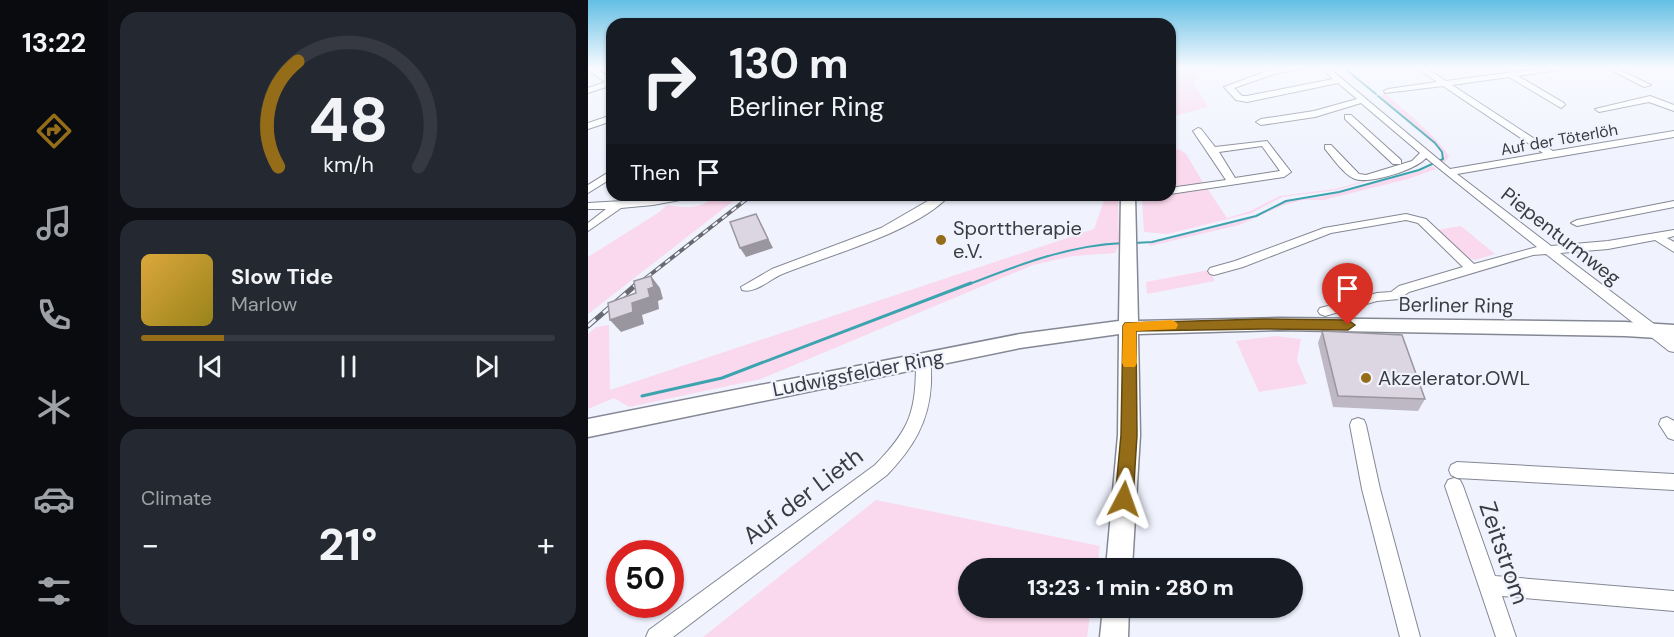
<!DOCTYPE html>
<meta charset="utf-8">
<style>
body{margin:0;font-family:"DM Sans",sans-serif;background:#242831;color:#f1f3f6;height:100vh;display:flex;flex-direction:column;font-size:22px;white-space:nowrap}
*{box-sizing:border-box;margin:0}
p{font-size:20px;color:#9ea1a6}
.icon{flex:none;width:33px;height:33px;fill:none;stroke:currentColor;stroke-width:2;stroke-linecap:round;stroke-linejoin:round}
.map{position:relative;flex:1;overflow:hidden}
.panel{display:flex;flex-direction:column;gap:12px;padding:12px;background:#0d0f14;width:480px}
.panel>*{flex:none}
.banner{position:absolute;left:18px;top:18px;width:570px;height:183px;border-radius:18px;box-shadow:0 2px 4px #0004;background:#171b24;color:#f1f3f6;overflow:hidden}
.speed{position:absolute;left:18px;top:540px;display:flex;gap:12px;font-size:30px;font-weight:700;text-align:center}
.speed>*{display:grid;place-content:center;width:78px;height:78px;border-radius:50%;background:#171b24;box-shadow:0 2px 4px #0004;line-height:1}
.speed .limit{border:9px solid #d22;background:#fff;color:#111}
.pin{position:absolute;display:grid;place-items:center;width:51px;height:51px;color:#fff;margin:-62px -26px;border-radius:50% 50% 50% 0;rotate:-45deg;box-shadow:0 0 6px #0007}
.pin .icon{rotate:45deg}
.me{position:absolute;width:66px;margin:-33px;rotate:4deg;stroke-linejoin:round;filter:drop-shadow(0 0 4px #0008)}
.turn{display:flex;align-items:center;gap:21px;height:126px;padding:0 24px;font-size:27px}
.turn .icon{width:78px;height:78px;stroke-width:2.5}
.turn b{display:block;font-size:42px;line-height:51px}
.then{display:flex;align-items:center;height:57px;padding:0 24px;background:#0003;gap:12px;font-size:22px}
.big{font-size:45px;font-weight:800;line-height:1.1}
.panel .card{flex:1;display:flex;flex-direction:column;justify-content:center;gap:9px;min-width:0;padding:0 21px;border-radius:18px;background:#242831}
.panel .dial{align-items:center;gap:0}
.dial svg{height:156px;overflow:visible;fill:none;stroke:#363941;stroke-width:7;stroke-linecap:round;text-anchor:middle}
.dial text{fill:#f1f3f6;stroke:none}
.song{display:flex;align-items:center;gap:18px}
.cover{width:72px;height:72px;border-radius:9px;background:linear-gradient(135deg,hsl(40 70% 55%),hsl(50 70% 35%))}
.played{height:6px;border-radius:3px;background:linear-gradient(90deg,#956d18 20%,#363941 20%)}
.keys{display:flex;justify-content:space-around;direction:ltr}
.heat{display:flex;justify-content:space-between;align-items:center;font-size:33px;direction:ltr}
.trip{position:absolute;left:370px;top:558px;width:345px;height:60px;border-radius:30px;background:#171b24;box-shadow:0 2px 4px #0004;font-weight:800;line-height:60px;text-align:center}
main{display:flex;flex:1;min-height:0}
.menu{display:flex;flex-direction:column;width:108px;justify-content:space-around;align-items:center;background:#090b0e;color:#9ea1a6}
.menu .icon{width:42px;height:42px}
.menu .selected{color:#956d18}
.menu b{font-size:27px;color:#f1f3f6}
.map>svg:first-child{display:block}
</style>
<main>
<nav class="menu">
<b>13:22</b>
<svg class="icon selected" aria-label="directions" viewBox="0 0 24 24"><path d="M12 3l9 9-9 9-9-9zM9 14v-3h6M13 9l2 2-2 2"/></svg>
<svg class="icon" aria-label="music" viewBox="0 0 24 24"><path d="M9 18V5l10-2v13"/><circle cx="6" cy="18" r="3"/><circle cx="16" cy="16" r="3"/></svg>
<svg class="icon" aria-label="phone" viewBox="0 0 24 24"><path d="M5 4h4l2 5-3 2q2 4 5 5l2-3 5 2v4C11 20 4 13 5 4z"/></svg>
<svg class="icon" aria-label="climate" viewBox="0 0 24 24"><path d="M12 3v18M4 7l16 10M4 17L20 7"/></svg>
<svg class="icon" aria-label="car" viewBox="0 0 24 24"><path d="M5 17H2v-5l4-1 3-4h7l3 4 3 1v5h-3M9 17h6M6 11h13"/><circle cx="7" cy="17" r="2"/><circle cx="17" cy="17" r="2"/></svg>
<svg class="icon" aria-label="filters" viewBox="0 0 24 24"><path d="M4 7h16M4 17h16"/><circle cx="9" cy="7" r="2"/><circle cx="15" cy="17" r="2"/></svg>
</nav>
<section class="panel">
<div class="card dial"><svg viewBox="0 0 100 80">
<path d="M14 69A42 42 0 1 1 86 69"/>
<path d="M14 69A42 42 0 0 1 24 15" stroke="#956d18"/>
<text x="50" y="56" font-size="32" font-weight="700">48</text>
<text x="50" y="72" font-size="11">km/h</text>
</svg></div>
<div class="card">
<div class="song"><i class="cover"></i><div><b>Slow Tide</b><p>Marlow</p></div></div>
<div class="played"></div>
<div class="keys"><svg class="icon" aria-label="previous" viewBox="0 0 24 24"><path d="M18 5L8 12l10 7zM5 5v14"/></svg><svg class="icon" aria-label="pause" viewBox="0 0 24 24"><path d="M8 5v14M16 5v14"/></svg><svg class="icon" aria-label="next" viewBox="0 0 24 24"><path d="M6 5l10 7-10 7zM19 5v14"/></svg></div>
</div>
<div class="card"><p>Climate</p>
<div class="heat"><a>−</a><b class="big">21°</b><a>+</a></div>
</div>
</section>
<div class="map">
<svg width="1086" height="637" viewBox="0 0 1086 637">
<rect width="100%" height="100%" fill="#f0f3fe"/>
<g fill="#fad8ee">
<polygon points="582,68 640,68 617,72 605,82 620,107 582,117"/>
<path d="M797,94C811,105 855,142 861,157L855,164L852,161L857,156L855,152L791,96Z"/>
<polygon points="591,149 598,154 616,184 582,189 582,152"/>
<polygon points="836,161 837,162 821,169 749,190 694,197 664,213 580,234 556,232 554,198 619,188 639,218 662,211 692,196 747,189 820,169"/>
<polygon points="844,166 848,169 820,179 736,200 715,200 696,205 651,225 562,246 560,243 669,216 699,201 732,197 833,171"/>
<path d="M126,195H153L0,314V257L70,213L79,205C95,208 116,210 126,195Z"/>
<polygon points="517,198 530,199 531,245 527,253 485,256 445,265 173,379 41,407 26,398 0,409 0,334 8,327 21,325 22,390 506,229"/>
<polygon points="873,226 907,254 887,260 879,258 849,230"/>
<polygon points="621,270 627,281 559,294 558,282"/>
<polygon points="687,336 713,339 709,360 719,384 671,392 648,341"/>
<polygon points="288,500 512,546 509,568 381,568 381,608 503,608 499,637 115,637"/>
</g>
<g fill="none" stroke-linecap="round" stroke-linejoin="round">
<g stroke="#3ca4af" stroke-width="2">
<polyline points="756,68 788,94"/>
<polyline points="546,243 564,242 668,216 698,201 751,192 831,170 855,159 854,152 847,143 790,96"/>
<path d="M379,285C430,265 481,245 536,243"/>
</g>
<polyline stroke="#3ca4af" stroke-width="3" points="54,396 134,378 383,283"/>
<defs>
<g id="minor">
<polygon points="0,68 7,68 24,79 24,85 0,93 0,88 17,82 0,70"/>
<path d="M700,68H718L686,74L646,88L654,96H659L745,79L733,68H741L862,169L955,153L855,86L797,93L796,91L800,89L849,82L829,68H838L858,81L956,68H974L970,70L930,76L976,103L977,105L973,108L921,77L864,85L965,151L1086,131V137L869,174L963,246L1020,241L1086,230V236L1079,238L1086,242V252L1067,240L1020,249L972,253L1086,339V352L1081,351L958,254L945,255L821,292L811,299L789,301L737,316L732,314L730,311L732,308L789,293L803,292L811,286L875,267L830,223L818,220L743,233L655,267L626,275L622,274L620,271L622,268L647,261L736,228L818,214L838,219L886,264L949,247L838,158C827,170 783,184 767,179C756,175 745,158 737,149V145H743L771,174L778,175L824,161L832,153L773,103L727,117L673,125L668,122L673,119L726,111L769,99L750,83L659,102L648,100L636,87L682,70Z"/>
<polygon points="1019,68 1028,68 1063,85 1056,87"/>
<polygon points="1062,96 1086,105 1086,111 1061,102 1011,112 1007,109"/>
<polygon points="24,115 24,121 0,129 0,123"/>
<polygon points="757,115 763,115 813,160 813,164 805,164 757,119"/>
<path d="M610,128L613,129L627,147L679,141L703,172L696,177L582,194V188L638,180L605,131ZM674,146L692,171L647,178L631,152Z"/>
<polygon points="24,170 24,178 0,193 0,185"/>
<polygon points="89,195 109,195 108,197 65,205 33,208 0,231 0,223 18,209 0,209 0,203 52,200"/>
<path d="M350,195H362C327,233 240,255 192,275C181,280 167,294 154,290L153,287L184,269L293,228Z"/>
<polygon points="511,195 559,195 554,198 516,198"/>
<polygon points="1086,201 1086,207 989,226 983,223 989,220"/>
<path d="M335,355L340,356C344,364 343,375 343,384C341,422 325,448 299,475L85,637H58L61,630L287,465C323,428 328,411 328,360L330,356Z"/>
<polygon points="1079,417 1086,421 1086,440 1080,438 1071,424 1073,419"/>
<polygon points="770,418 776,420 778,425 792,489 832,637 812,637 774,489 762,425 764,420"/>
<polygon points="869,462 1086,474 1086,490 869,478 863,475 861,470 863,465"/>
<polygon points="866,478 872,480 875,486 907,576 1086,591 1086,611 914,596 928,637 908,637 857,486 860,480"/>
</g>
<g id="major">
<polygon points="533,195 547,195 550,321 690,318 1037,322 1086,325 1086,339 1037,336 690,330 550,334 552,435 544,568 518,568 530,435 531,334 432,348 0,437 0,419 432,334 531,321"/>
<polygon points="515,608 541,608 540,637 512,637"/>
</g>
</defs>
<use href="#minor" stroke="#848894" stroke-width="2"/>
<use href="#major" stroke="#848894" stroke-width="3"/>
<use href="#minor" fill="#fff" fill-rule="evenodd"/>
<use href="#major" fill="#fff" fill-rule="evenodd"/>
<defs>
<polyline id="rail-far1" points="49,285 164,195"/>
<polyline id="rail" points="0,326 50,283"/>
</defs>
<use href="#rail-far1" stroke="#696a71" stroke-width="4"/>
<use href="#rail" stroke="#696a71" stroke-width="5"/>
<use href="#rail-far1" stroke="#f0f3fe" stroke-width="2" stroke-dasharray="6" stroke-linecap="butt"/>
<use href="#rail" stroke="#f0f3fe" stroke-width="3" stroke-dasharray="10" stroke-linecap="butt"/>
</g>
<polygon fill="#bdb8c3" points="734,331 837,399 830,411 745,407 730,343"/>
<g fill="#9a969f">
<polygon points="168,214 185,248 158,257 152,248"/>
<polygon points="63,276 72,288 75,299 70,301 71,309 54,315 56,324 33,332 22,320 60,289"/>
</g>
<g fill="#dcd6e3" stroke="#9a969f" stroke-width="1.5">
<polygon points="168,214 180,239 152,248 142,222"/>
<polygon points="63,276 66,287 60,289 62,297 44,303 45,312 22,320 20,303 48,293 46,281"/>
<polygon points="734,331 814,335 837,399 750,396"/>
</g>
<linearGradient id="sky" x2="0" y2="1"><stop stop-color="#63bfe4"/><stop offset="0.43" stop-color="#f8faff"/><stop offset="1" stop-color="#f8faff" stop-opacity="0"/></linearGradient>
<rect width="1086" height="157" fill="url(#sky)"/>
<polygon fill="#956d18" stroke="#614710" stroke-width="1.5" points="675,319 760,320 767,325 760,330 675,329 548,331 549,435 545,499 543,505 536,507 530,505 527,499 533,435 535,326 537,323"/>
<polygon fill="#f59e0b" points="583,320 588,322 590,325 588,329 548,331 549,363 547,367 536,367 534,363 535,326 537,323"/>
<g fill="#956d18" stroke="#f0f3fe" stroke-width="2">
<circle cx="353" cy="240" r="6"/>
<circle cx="778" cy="378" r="6"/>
</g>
<g text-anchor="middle" stroke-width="4.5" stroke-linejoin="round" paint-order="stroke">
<g font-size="16" fill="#3b3c42" stroke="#f0f3fe">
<text transform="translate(971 139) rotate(-10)" y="6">Auf der Töterlöh</text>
</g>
<g font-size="20" fill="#3b3c42" stroke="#f0f3fe" text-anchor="start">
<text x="365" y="235">Sporttherapie<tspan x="365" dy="23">e.V.</tspan></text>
<text x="790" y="385">Akzelerator.OWL</text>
</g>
<g font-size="20" fill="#3b3c42" stroke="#f0f3fe">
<text transform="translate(973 236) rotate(38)" y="7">Piepenturmweg</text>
<text transform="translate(868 305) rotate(1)" y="7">Berliner Ring</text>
<text transform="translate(270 373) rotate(-11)" y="7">Ludwigsfelder Ring</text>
</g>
<g font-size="24" fill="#3b3c42" stroke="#f0f3fe">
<text transform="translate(215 496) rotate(-37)" y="8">Auf der Lieth</text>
<text transform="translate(916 553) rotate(71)" y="8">Zeitstrom</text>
</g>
</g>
</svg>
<div class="speed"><div class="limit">50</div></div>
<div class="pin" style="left:760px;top:325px;background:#d93025"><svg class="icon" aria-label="arrive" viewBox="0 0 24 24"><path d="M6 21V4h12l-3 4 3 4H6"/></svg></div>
<svg class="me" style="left:536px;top:499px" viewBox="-20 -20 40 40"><path d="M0-17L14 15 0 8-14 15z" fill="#956d18" stroke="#fff" stroke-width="4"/></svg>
<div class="trip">13:23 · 1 min · 280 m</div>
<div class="banner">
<div class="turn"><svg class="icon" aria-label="right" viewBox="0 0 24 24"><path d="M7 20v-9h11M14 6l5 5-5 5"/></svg><div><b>130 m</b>Berliner Ring</div></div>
<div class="then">Then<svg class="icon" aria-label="arrive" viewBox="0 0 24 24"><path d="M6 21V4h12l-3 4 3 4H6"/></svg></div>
</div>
</div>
</main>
